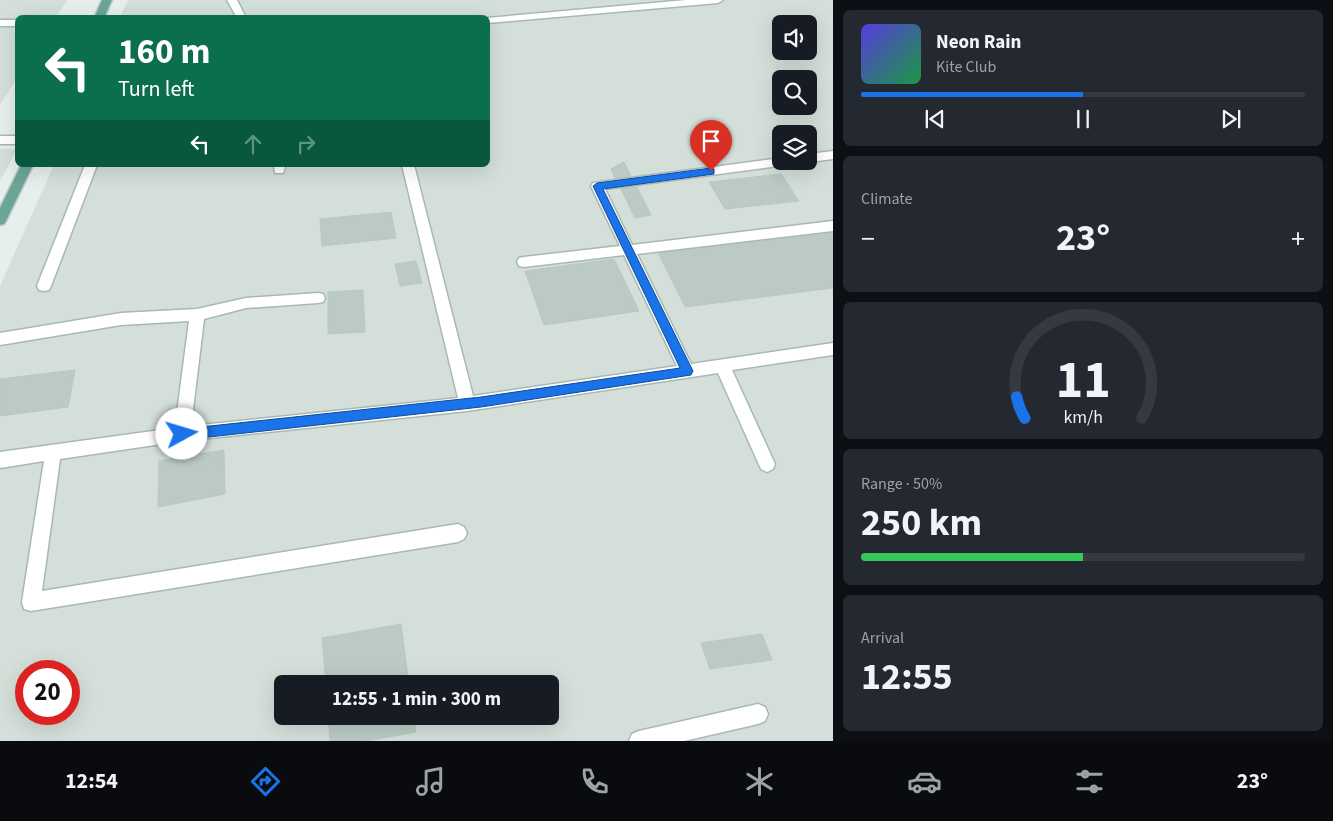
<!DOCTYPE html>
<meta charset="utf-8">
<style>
body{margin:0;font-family:"Source Sans 3",sans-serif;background:#242831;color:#f1f3f6;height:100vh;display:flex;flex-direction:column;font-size:19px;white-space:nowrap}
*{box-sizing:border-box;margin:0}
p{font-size:16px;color:#9ea1a6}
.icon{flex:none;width:28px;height:28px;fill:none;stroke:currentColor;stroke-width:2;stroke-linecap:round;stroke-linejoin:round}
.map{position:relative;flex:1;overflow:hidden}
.sheet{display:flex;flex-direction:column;gap:10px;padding:10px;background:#0d0f14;width:500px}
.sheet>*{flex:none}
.hud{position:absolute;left:15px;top:15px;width:475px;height:152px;border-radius:8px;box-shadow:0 5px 20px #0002;background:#0b6e4f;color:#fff;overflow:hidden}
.buttons{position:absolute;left:772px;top:15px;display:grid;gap:10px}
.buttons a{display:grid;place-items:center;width:45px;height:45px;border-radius:8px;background:#171b24;box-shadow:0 5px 20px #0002;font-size:25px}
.speed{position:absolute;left:15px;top:660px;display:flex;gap:10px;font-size:25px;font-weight:700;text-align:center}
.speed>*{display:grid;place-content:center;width:65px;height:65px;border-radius:50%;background:#171b24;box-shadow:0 5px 20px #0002;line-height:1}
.speed .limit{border:8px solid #d22;background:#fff;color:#111}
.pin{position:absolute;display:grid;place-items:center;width:42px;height:42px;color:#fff;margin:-51px -21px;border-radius:50% 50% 50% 0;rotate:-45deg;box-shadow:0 0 5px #0007}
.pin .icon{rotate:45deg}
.me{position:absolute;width:55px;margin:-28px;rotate:84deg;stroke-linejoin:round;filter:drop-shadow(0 0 4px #0008)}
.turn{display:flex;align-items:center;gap:18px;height:105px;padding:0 20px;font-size:22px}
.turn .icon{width:65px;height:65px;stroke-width:2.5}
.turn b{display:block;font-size:35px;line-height:42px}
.lanes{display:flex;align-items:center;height:48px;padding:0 20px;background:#0003;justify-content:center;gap:25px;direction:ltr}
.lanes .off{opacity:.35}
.big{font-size:38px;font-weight:700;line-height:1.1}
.sheet .widget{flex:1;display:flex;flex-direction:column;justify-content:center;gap:8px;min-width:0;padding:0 18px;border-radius:8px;background:#242831}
.sheet .dial{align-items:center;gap:0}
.dial svg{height:130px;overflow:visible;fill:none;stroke:#363941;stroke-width:7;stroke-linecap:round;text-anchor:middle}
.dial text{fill:#f1f3f6;stroke:none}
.song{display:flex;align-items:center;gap:15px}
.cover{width:60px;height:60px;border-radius:8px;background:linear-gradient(135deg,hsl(250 70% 55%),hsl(140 70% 35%))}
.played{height:5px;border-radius:2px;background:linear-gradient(90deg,#1a73e8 50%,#363941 50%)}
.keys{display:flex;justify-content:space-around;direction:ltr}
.heat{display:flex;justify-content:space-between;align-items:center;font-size:28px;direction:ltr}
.charge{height:8px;border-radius:4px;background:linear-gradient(90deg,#34c759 50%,#363941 0)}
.trip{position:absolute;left:274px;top:675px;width:285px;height:50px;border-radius:8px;background:#171b24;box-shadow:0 5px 20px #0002;font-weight:700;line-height:50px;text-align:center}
.dock{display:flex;height:80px;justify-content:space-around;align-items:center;background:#090b0e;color:#9ea1a6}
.dock .icon{width:35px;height:35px}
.dock .current{color:#1a73e8}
.dock b{font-size:22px;color:#f1f3f6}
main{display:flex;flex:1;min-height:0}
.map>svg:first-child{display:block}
</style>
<main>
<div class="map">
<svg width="833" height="741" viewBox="0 0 833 741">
<rect width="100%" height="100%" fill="#e6efeb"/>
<g fill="#d4dfda" fill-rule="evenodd">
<polygon points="0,0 67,0 56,17 18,18 17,78 0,105"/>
<path d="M128,0H833V741H0V286L54,165H488V18L120,17ZM781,24H809V51H781ZM781,79H809V106H781ZM781,134H809V161H781ZM26,671H69V714H26ZM282,684H550V716H282Z"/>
<polygon points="0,149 17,149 0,181"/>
</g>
<g fill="#bbcac4" stroke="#b8c9c2">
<polygon points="624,162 631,176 615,178 611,169"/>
<polygon points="781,174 799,201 725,209 709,182"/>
<polygon points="637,187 651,215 635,218 621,189"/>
<polygon points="391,212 396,238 322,246 320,219"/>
<polygon points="833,233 833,288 685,307 658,253"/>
<polygon points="614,259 639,311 544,325 525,271"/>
<polygon points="416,261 422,283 400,286 395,264"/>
<polygon points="363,290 365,332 328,334 328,292"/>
<polygon points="75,370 68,407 0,416 0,379"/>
<polygon points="224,450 225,494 158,507 159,461"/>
<polygon points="401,624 409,684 326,684 322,638"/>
<polygon points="762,634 772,660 710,669 701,643"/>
<polygon points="328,716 414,716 416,732 366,741 330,741"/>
</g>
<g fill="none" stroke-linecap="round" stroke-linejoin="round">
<defs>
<g id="minor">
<polygon points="227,0 237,0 246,18 237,18"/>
<polygon points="686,0 723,0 718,3 488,23 487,18"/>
<rect x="0" y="20" width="18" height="6"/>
<rect x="0" y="136" width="18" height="8"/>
<polygon points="833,151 833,159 809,162 807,161 809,161 809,154"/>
<polygon points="781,158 781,161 792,161 786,165 605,189 632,245 833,221 833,231 637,254 691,364 833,343 833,355 732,370 775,464 773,469 767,472 761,469 718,373 467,411 182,441 60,459 42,591 458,524 464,527 467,533 464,539 458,542 31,611 24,609 22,602 44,461 0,468 0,452 175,428 189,321 121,325 0,345 0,333 121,313 197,309 246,298 318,293 323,294 325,298 323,302 318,303 246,308 204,319 191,426 458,398 402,165 414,165 473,396 677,366 624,255 524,267 519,266 517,262 519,258 524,257 620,246 591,186 593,183"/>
<polygon points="85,165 97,165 51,286 49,290 44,291 39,290 37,286"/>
<polygon points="274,165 286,165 283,173 275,173"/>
<polygon points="758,704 765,707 768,714 765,721 758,724 684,741 629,741 632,734 639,731"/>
</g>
<g id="major">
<polygon points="102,0 112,0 104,18 94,18"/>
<polygon points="21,165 33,165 6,221 4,224 0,225 0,208"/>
</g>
</defs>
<use href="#minor" stroke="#a8b8b2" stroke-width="3"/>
<use href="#major" stroke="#c2cac8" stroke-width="3"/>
<use href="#minor" fill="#fff" fill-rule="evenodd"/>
<use href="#major" fill="#6aa596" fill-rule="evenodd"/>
</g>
<polygon fill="#1a73e8" stroke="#114b97" points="711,168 714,169 714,174 603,189 693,371 691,375 481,407 182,440 178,438 176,434 178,430 182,429 481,397 680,368 593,186 597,183"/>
</svg>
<div class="buttons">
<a><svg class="icon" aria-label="sound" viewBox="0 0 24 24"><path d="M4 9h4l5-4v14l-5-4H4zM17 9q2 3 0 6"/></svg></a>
<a><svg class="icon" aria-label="search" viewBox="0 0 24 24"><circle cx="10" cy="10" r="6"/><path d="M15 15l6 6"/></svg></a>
<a><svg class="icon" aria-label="layers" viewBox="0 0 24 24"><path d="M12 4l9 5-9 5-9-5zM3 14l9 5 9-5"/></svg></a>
</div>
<div class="speed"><div class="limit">20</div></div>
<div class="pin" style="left:711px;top:171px;background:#d93025"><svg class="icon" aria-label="arrive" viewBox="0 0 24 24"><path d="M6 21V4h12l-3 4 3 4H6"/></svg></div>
<svg class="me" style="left:182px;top:434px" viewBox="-20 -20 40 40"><circle r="19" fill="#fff"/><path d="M0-13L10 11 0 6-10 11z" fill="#1a73e8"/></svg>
<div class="trip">12:55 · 1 min · 300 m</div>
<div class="hud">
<div class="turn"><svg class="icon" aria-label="left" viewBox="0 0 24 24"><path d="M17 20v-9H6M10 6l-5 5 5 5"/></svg><div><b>160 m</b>Turn left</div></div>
<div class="lanes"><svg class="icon" aria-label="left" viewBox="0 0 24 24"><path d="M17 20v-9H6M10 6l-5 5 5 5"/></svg><svg class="icon off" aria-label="ahead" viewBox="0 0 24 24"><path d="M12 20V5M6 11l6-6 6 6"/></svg><svg class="icon off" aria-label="right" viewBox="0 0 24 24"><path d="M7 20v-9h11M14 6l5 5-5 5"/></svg></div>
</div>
</div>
<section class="sheet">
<div class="widget">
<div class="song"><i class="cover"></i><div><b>Neon Rain</b><p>Kite Club</p></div></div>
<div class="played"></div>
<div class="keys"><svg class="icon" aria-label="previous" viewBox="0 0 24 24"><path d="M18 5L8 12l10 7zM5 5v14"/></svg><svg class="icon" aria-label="pause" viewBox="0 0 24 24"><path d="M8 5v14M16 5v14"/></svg><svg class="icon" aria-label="next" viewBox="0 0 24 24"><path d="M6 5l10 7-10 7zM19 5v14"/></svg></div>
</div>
<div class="widget"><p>Climate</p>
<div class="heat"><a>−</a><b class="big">23°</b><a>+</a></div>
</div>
<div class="widget dial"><svg viewBox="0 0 100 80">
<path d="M14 69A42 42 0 1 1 86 69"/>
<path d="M14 69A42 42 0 0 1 9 56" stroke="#1a73e8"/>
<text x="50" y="56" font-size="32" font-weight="700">11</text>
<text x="50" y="72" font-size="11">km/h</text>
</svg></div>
<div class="widget"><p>Range · 50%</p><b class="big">250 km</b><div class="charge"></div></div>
<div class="widget"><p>Arrival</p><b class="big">12:55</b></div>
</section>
</main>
<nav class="dock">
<b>12:54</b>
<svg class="icon current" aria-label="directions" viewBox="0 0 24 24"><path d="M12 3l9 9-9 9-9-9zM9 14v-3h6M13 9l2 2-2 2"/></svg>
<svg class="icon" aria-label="music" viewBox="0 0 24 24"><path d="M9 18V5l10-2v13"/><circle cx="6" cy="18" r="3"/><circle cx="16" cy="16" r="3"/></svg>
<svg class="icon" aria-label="phone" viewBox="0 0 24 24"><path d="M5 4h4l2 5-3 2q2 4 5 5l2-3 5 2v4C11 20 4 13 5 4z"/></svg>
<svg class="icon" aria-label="climate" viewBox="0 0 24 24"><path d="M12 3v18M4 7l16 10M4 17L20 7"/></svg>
<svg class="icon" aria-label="car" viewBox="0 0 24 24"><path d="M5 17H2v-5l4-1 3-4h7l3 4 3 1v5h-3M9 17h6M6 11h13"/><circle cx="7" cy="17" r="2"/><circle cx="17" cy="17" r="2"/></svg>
<svg class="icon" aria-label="filters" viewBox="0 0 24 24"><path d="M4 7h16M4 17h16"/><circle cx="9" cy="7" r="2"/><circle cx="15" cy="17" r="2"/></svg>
<b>23°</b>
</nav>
